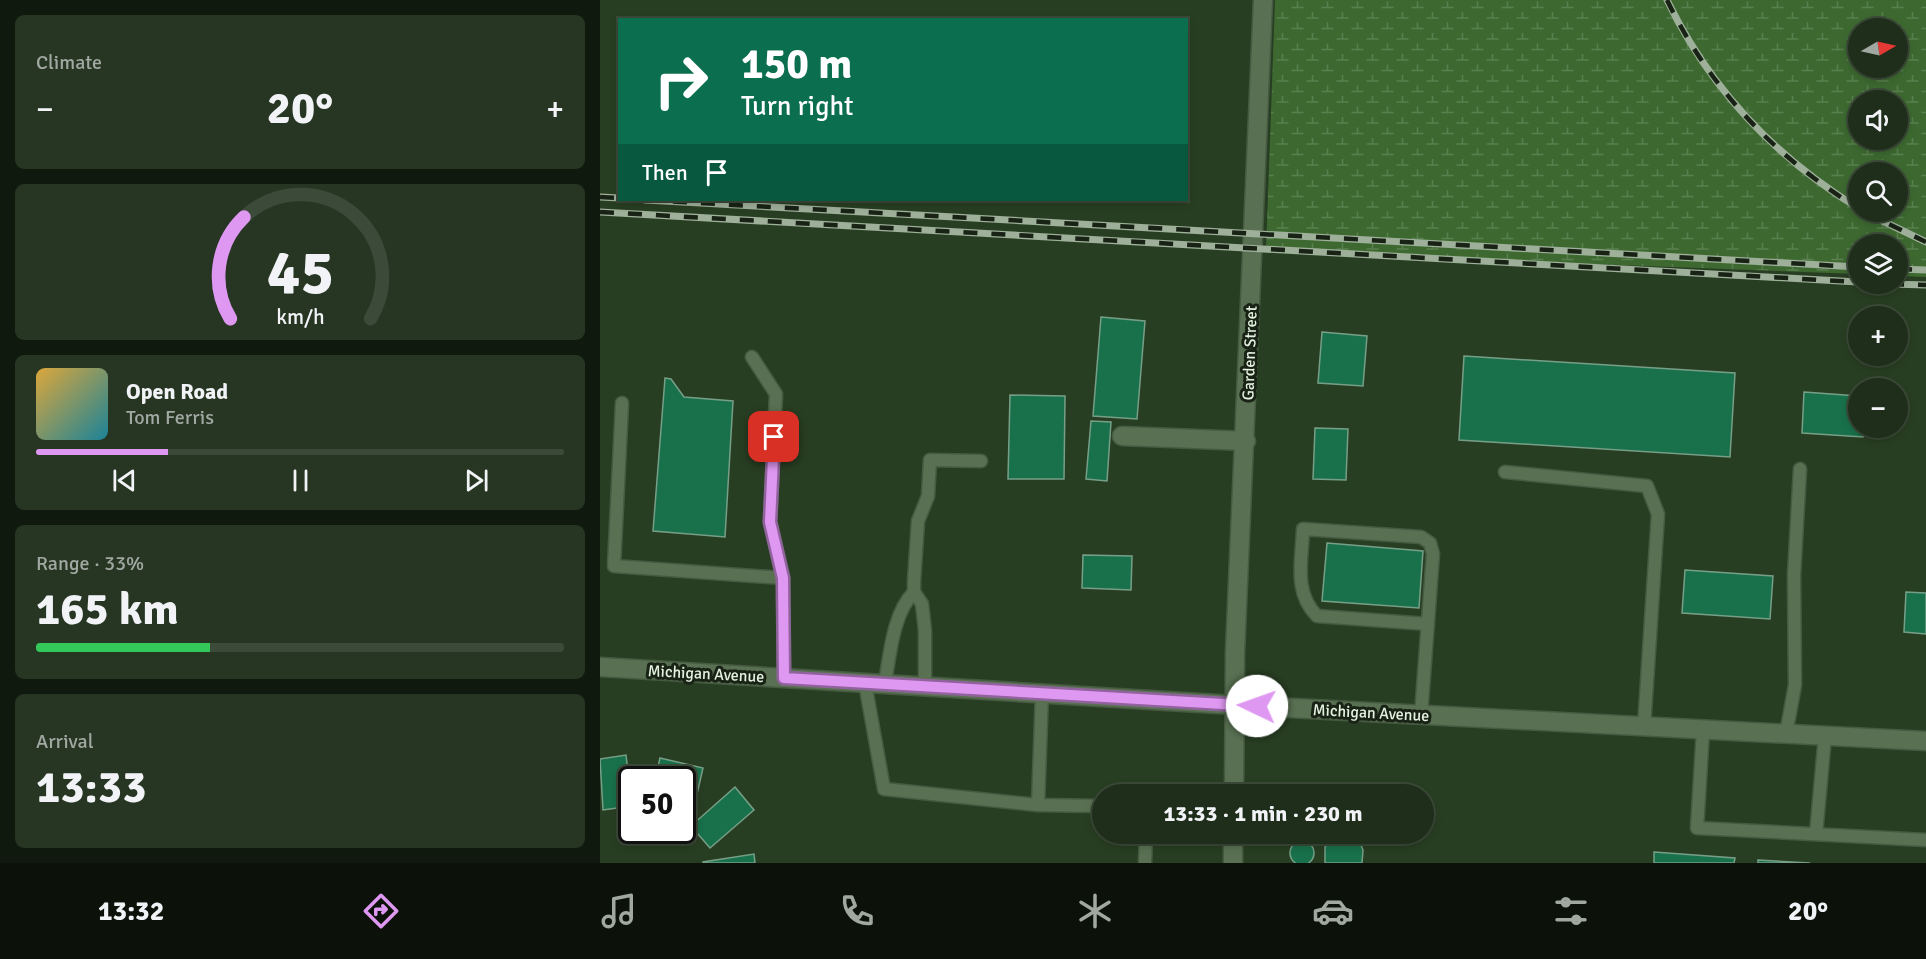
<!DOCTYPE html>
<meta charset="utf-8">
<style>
body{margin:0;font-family:Signika,sans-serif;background:#263623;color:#f1f3f6;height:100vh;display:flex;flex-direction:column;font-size:22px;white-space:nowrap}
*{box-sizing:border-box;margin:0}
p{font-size:20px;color:#a1a8a2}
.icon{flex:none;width:33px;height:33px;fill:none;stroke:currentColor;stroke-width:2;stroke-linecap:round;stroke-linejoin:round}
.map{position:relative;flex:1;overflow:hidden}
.side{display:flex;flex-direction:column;gap:15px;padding:15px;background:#10190e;width:600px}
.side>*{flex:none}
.guide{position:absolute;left:18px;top:18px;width:570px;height:183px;border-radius:0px;box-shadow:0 3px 9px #0003,0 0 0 2px #3c4a39;background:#0b6e4f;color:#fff;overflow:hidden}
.needle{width:39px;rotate:81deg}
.buttons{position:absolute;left:1248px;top:18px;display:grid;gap:12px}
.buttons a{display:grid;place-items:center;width:60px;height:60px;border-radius:50%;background:#1e2e1a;box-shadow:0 3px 9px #0003,0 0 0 2px #3c4a39;font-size:30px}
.speed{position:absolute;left:18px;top:766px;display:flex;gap:12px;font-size:30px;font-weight:700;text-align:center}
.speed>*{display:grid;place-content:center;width:78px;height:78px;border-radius:50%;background:#1e2e1a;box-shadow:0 3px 9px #0003,0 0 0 2px #3c4a39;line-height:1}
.speed .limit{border:3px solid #111;border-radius:9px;background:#fff;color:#111}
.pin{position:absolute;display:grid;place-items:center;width:51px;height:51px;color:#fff;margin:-26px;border-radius:12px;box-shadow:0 3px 9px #0006}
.me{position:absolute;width:66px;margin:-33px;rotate:273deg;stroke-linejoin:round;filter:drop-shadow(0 0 4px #0008)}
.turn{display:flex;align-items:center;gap:21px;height:126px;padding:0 24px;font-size:27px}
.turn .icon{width:78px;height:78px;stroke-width:2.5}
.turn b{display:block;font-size:42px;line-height:51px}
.then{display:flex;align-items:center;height:57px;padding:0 24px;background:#0003;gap:12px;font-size:22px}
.big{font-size:45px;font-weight:700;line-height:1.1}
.side .tile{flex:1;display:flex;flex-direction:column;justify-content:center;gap:9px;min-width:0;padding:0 21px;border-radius:9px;background:#263623}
.side .dial{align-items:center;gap:0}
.dial svg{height:156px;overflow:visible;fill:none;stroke:#3c4a39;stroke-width:7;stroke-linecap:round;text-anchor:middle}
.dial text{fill:#f1f3f6;stroke:none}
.song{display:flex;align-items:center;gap:18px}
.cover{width:72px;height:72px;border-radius:9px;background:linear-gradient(135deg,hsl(40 70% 55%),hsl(190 70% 35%))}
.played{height:6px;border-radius:3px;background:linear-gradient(90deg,#df98f2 25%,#3c4a39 25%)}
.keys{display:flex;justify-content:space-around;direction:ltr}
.heat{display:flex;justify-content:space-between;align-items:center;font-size:33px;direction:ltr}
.charge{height:9px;border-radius:4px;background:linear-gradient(90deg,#34c759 33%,#3c4a39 0)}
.trip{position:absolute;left:492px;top:784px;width:342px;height:60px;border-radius:30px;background:#1e2e1a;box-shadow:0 3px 9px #0003,0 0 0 2px #3c4a39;font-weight:700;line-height:60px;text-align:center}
.menu{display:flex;height:96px;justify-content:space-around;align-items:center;background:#0c120a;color:#a1a8a2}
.menu .icon{width:42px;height:42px}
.menu .selected{color:#df98f2}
.menu b{font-size:27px;color:#f1f3f6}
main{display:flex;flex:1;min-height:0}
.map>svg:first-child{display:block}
</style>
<main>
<section class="side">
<div class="tile"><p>Climate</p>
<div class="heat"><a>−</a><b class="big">20°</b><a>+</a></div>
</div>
<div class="tile dial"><svg viewBox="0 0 100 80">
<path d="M14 69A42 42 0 1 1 86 69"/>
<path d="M14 69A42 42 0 0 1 21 17" stroke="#df98f2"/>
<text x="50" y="56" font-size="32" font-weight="700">45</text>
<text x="50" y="72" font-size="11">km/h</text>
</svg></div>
<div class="tile">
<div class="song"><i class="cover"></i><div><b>Open Road</b><p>Tom Ferris</p></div></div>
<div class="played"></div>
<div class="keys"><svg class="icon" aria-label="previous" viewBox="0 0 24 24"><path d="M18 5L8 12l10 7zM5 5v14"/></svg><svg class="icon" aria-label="pause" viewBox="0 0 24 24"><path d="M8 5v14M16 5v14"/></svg><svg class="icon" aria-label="next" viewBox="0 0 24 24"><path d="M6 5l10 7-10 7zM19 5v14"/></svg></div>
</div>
<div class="tile"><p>Range · 33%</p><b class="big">165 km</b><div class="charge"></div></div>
<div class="tile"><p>Arrival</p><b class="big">13:33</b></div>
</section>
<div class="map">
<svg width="1326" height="863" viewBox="0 0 1326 863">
<defs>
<pattern id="wetland-marsh" width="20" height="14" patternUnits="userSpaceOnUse" patternTransform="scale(1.5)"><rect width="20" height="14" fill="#3d6930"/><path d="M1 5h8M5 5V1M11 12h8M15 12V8" fill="none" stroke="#597f4e"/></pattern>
</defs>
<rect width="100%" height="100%" fill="#283e22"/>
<path fill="url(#wetland-marsh)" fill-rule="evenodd" d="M675,0H1326V277L1298,276V244H1258V274L666,252ZM1258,28H1298V68H1258ZM1298,100V140H1258V100ZM1298,172V212H1258V172Z"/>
<g fill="#18714a" stroke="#779f88" stroke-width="1.5">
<polygon points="501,317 545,321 537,419 493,416"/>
<polygon points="722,332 767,336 763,386 718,383"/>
<polygon points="864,356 1135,373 1130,457 859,440"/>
<polygon points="65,378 71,379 84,397 133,401 125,537 53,531"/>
<polygon points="1204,392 1258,396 1258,428 1264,428 1263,437 1202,433"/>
<polygon points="410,395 465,396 464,479 408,479"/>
<polygon points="491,421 511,422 507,481 486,479"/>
<polygon points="715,428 748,429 746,480 713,479"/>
<polygon points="727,543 823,551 819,608 722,601"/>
<polygon points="483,555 532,556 531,590 482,588"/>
<polygon points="1085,570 1173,576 1170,619 1082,613"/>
<polygon points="1306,592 1326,593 1326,634 1304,632"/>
<polygon points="26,755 32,806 3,810 0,759"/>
<polygon points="60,758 103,768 95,803 82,801 82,780 55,780"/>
<polygon points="135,787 154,810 110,848 91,826"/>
<polygon points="741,836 748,836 760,843 763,850 762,863 725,863 725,847 734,838"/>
<circle cx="702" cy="853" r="12"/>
<polygon points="1054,852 1135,858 1134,863 1054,863"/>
<polygon points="154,854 155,863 103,863 103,862"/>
<polygon points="1158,860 1210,863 1158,863"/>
</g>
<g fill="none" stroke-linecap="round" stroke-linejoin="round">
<defs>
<g id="service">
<polyline points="152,357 176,394 170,522 183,578"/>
<polyline points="22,403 14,566 183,578 184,678"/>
<polyline points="905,472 1047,486 1058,514 1044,727"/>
<polyline points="265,683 284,789 438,805 502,806"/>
<path d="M285,683C290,654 293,613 314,592"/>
<polyline points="325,685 325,631 322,604 314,592 314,581 318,521 328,496 330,460 381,461"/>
<path d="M821,715L833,554L830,543L821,537L703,529C702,560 693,592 717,616L828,624"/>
<polyline points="1103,730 1097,828 1326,840"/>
<polyline points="1186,734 1195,685 1194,575 1200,469"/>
<polyline points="438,805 442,693"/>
<polyline points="1216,834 1225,736"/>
<polyline points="545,863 546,834"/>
</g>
<g id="minor">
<polyline points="522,436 646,441"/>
<polyline points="634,795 635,652 663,0"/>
<polyline points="633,863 633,834"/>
</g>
<polyline id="secondary" points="0,667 634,705 1326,741"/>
</defs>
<use href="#service" stroke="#465a41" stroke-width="15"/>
<use href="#minor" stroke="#465a41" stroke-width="21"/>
<use href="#secondary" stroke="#465a41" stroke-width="21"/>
<use href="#service" stroke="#597152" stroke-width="12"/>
<use href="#minor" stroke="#597152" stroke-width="18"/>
<use href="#secondary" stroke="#597152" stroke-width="18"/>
<defs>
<g id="rail">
<path d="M1067,0C1110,89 1175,157 1258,208"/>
<polyline points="0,197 20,198"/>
<polyline points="45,200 1258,267"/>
<polyline points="0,212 1258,282"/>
<polyline points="1264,212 1326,242"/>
<polyline points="1298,269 1326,270"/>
<polyline points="1290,284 1326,285"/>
</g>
</defs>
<use href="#rail" stroke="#9eaf9a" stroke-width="7"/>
<use href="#rail" stroke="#182215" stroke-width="4.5" stroke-dasharray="14" stroke-linecap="butt"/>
</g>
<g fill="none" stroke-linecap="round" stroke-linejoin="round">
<defs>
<polyline id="route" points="174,437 170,522 183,578 184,678 657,706"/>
</defs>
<use href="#route" stroke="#91639d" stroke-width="15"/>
<use href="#route" stroke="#df98f2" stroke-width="10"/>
</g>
<g text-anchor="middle" stroke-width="6" stroke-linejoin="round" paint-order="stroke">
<g font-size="16" fill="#e4f2e0" stroke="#182215">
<text transform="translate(649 353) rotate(-88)" y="6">Garden Street</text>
<text transform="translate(106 673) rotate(3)" y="6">Michigan Avenue</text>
<text transform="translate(771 712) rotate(3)" y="6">Michigan Avenue</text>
</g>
</g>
</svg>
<div class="buttons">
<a><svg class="needle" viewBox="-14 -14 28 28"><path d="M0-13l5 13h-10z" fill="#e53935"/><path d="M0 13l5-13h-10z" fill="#a1a8a2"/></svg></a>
<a><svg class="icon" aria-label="sound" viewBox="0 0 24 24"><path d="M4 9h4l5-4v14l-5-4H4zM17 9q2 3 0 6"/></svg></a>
<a><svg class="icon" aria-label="search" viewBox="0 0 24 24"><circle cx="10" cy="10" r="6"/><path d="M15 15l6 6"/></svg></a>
<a><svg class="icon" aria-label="layers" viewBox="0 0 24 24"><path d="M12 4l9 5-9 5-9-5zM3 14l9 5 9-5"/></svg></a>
<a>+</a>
<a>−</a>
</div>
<div class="speed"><div class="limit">50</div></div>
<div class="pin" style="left:174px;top:437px;background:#d93025"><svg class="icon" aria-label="arrive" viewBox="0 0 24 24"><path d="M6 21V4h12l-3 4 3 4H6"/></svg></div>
<svg class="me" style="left:657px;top:706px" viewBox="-20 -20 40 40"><circle r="19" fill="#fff"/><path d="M0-13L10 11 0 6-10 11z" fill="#df98f2"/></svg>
<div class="trip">13:33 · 1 min · 230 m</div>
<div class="guide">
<div class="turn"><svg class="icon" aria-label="right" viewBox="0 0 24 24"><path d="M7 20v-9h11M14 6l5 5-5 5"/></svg><div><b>150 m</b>Turn right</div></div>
<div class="then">Then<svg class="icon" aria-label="arrive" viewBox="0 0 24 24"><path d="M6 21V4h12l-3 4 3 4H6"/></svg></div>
</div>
</div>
</main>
<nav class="menu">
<b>13:32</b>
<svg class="icon selected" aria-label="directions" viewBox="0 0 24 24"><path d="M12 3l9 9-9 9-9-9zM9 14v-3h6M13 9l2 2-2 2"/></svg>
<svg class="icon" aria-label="music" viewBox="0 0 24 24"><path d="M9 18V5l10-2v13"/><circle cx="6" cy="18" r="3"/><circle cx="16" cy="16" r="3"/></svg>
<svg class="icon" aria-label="phone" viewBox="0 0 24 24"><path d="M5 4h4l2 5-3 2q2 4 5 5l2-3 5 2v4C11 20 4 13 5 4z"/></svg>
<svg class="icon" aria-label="climate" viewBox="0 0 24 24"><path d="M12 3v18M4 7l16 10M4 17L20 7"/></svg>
<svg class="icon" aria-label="car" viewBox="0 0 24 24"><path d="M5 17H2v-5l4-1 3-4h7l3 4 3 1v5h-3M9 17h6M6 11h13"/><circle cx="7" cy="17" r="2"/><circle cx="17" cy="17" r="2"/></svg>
<svg class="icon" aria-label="filters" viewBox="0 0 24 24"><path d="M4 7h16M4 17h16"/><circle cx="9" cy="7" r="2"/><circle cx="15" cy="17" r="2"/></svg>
<b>20°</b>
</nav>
